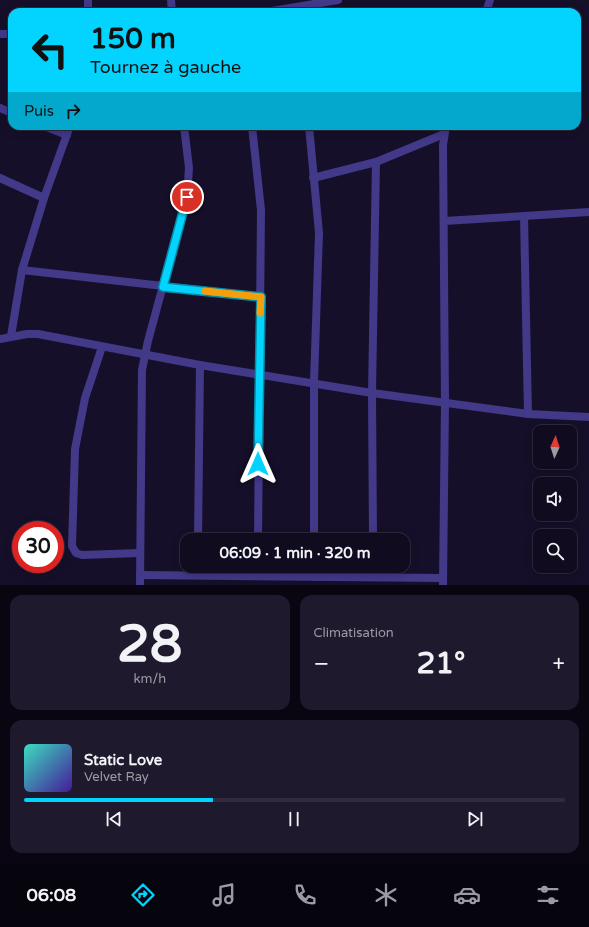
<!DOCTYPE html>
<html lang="fr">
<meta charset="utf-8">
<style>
body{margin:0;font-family:"Varela Round",sans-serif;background:#1e192c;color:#f1f3f6;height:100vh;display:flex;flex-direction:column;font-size:15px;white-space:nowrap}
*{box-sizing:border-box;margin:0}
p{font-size:13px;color:#9c9ba4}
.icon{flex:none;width:22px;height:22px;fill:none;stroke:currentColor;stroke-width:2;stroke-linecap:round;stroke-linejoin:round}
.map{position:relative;height:585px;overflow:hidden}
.sheet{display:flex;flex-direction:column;gap:10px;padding:10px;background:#090611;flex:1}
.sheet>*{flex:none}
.banner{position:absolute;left:8px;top:8px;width:573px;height:122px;border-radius:12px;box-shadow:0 2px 10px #0003,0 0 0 1px #302b3d;background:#03d4ff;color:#111;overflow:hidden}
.needle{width:26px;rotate:3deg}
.buttons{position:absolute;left:533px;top:425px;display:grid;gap:8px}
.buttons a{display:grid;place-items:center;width:44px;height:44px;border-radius:8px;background:#100b1f;box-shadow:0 2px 10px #0003,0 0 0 1px #302b3d;font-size:20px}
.speed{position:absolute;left:12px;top:521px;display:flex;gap:8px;font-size:20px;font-weight:700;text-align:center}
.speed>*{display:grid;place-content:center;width:52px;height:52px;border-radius:50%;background:#100b1f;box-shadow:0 2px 10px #0003,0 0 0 1px #302b3d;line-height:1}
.speed .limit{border:6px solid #d22;background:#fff;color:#111}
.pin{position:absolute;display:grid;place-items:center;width:34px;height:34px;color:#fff;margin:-17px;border:2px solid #fff;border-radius:50%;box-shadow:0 1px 4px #0007}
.me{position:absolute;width:44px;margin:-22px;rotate:0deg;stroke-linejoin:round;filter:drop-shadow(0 0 3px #0008)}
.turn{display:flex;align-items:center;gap:14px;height:84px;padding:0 16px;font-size:18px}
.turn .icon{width:52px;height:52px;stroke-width:2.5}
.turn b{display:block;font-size:28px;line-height:34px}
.then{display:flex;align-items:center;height:38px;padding:0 16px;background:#0003;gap:8px;font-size:15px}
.big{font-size:30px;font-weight:700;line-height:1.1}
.sheet .card{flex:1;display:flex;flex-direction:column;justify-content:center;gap:6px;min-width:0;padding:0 14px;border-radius:12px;background:#1e192c}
.sheet .dial{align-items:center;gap:0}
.dial b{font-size:52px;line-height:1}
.song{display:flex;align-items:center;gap:12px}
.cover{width:48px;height:48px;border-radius:6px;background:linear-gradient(135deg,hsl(170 70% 55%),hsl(260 70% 35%))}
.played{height:4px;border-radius:2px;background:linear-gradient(90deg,#03d4ff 35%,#302b3d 35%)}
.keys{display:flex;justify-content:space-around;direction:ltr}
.heat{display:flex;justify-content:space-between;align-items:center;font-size:22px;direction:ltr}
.sheet .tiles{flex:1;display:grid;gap:10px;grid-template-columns:1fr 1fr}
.card:last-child{grid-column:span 2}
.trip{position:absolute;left:180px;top:533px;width:230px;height:40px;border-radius:12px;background:#100b1f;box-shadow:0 2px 10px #0003,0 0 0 1px #302b3d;font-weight:700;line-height:40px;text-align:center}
.tab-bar{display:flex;height:64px;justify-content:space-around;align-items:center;background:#06040c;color:#9c9ba4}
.tab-bar .icon{width:28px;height:28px}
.tab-bar .current{color:#03d4ff}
.tab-bar b{font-size:18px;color:#f1f3f6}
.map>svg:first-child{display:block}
</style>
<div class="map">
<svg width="589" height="585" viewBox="0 0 589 585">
<rect width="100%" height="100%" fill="#160f29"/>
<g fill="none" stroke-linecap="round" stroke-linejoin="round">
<g stroke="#423989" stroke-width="8">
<polyline points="171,0 172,12"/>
<polyline points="88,12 88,0"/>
<polyline points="266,12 338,0"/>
<polyline points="486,12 490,0"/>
<polyline points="0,34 12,34"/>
<polyline points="0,108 12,113"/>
<polyline points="44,126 67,135"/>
<polyline points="252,126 261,210 258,540"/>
<polyline points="309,126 319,233 314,382 314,540"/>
<polyline points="0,178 44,198"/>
<polyline points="313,178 376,162 444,134"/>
<polyline points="524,216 528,414"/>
<polyline points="444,221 589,212"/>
<polyline points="22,270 261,297"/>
<polyline points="11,336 22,270 44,198 70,126"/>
<polyline points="0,339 27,334 38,334 200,365 372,393 528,414 589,417"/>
<polyline points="102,347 85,398 75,449 72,546 76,553 82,555 140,553"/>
<polyline points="198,540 200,365"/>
<polyline points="373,540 372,393 376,162"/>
<polyline points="373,566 373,577"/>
<polyline points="140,575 443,578"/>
<polyline points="258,576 258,566"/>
<polyline points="314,577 314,566"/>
<polyline points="140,585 142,370 148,341 187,197 189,168 184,126"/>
<polyline points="443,585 445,402 443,145 446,126"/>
</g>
</g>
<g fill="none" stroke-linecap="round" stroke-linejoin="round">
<defs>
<polyline id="route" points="187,197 163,287 261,297 258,464"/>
</defs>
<use href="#route" stroke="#028aa6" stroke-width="10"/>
<use href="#route" stroke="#03d4ff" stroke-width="7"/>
<polyline stroke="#f59e0b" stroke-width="7" points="205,291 261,297 260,313"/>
</g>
</svg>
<div class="buttons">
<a><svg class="needle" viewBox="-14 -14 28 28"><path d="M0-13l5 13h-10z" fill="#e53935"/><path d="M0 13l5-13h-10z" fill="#9c9ba4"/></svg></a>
<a><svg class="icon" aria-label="sound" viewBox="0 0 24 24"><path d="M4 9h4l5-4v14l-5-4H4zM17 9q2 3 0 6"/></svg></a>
<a><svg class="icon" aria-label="search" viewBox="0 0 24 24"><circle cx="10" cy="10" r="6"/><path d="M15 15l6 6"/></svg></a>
</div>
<div class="speed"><div class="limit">30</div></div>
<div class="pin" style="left:187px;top:197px;background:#d93025"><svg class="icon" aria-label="arrive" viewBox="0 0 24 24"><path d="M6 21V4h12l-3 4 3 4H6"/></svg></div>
<svg class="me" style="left:258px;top:464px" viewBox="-20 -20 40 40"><path d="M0-17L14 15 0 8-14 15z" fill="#03d4ff" stroke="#fff" stroke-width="4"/></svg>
<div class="trip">06:09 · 1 min · 320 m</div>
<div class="banner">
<div class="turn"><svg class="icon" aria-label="left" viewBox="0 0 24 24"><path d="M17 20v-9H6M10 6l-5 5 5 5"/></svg><div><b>150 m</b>Tournez à gauche</div></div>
<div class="then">Puis<svg class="icon" aria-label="right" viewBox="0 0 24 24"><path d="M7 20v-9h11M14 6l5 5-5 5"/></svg></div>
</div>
</div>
<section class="sheet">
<div class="tiles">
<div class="card dial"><b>28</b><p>km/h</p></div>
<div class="card"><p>Climatisation</p>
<div class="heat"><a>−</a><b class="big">21°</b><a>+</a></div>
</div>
<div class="card">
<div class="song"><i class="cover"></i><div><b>Static Love</b><p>Velvet Ray</p></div></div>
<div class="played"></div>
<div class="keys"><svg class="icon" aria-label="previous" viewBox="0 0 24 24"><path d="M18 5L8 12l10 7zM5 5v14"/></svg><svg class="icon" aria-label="pause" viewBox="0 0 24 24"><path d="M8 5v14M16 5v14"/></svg><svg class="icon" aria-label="next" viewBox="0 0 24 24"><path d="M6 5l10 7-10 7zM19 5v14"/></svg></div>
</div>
</div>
</section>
<nav class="tab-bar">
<b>06:08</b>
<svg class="icon current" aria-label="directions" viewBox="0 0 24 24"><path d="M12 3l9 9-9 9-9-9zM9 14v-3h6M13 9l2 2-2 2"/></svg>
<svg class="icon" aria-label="music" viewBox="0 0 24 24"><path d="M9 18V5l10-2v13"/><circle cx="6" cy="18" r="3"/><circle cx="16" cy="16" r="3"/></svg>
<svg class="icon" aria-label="phone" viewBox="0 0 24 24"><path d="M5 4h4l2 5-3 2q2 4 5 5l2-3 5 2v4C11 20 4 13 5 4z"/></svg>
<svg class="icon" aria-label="climate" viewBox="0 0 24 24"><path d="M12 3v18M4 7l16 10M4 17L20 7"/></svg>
<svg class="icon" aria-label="car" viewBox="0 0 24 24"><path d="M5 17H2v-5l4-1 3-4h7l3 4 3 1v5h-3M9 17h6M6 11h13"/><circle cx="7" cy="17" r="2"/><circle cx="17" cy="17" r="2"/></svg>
<svg class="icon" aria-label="filters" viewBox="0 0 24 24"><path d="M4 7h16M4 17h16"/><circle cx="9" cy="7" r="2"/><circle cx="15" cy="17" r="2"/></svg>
</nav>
